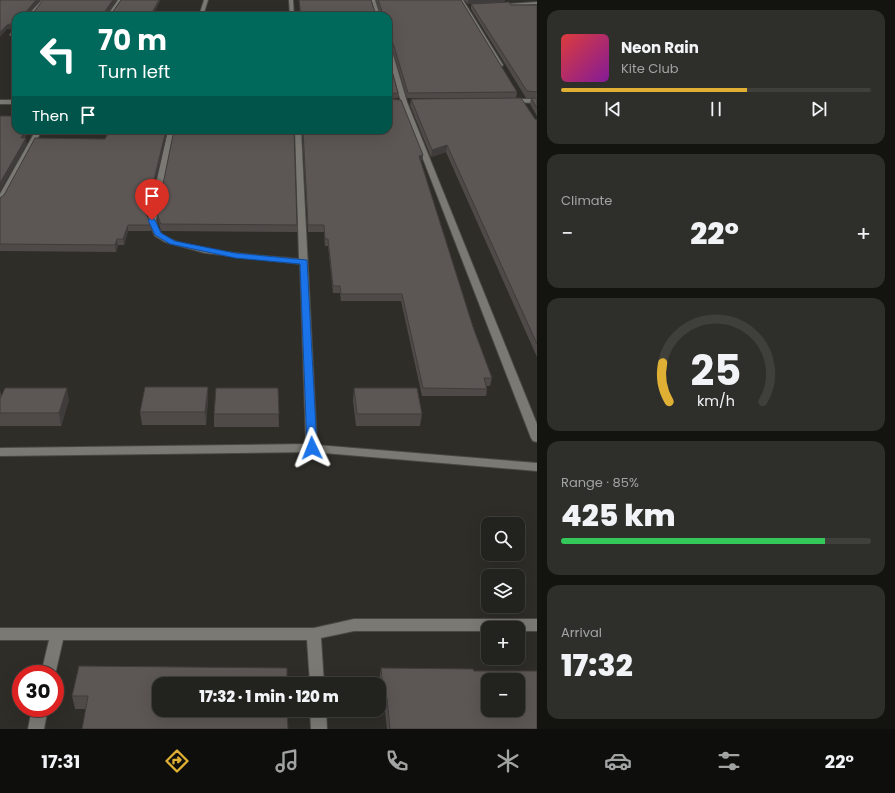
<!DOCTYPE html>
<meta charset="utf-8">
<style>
body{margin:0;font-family:Poppins,sans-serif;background:#2e2f2b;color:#f1f3f6;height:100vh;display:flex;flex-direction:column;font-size:15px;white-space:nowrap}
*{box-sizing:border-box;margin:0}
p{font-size:13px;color:#a2a4a4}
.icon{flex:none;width:22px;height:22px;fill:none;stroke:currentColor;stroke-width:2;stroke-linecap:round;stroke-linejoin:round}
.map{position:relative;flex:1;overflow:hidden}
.sheet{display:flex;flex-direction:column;gap:10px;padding:10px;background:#131310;width:358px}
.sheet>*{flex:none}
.hud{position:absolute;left:12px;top:12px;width:380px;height:122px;border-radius:12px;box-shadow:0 4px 16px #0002,0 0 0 1px #3f3f3c;background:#00695c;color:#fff;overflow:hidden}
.tools{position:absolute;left:481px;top:517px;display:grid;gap:8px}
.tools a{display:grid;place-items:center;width:44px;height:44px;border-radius:8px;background:#22221e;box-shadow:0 4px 16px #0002,0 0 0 1px #3f3f3c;font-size:20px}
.speed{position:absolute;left:12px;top:665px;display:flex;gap:8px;font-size:20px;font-weight:700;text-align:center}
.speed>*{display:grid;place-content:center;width:52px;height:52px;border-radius:50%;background:#22221e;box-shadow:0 4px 16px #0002,0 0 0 1px #3f3f3c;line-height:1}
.speed .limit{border:6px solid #d22;background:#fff;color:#111}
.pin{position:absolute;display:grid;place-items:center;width:34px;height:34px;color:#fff;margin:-41px -17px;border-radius:50% 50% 50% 0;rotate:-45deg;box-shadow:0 0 4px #0007}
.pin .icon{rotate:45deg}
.me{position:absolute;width:44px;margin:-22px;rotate:358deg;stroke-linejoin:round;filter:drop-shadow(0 0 3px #0008)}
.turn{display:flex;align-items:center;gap:14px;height:84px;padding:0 20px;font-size:18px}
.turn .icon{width:52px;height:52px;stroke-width:2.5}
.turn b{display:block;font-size:28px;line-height:34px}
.then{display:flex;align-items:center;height:38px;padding:0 20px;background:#0003;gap:8px;font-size:15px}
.big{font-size:30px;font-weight:800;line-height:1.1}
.sheet .tile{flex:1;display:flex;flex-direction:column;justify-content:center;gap:6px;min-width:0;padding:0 14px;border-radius:12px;background:#2e2f2b}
.sheet .dial{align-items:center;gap:0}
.dial svg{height:104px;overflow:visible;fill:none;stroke:#3f3f3c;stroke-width:7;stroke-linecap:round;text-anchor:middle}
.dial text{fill:#f1f3f6;stroke:none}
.song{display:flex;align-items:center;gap:12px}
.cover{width:48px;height:48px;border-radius:6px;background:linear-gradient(135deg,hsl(0 70% 55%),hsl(290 70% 35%))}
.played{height:4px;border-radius:2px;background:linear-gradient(90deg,#dfb034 60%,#3f3f3c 60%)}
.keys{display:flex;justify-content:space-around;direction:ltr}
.heat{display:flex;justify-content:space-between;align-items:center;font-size:22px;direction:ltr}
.charge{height:6px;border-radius:3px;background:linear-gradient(90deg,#34c759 85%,#3f3f3c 0)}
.trip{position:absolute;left:152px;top:677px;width:234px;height:40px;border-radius:12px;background:#22221e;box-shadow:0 4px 16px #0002,0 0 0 1px #3f3f3c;font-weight:800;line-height:40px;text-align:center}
.dock{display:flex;height:64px;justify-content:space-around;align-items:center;background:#0e0e0c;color:#a2a4a4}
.dock .icon{width:28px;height:28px}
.dock .current{color:#dfb034}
.dock b{font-size:18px;color:#f1f3f6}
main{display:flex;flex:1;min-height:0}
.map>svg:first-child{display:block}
</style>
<main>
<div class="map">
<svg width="537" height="729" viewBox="0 0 537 729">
<rect width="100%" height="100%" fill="#2e2d28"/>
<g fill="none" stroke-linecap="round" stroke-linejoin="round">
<defs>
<g id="minor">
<polygon points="42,0 46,0 32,16 27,16"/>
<polygon points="118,0 122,0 111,16 107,16"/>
<polygon points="204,0 208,0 203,16 199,16"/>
<polygon points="289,0 293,0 294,16 290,16"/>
<polygon points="371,0 375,0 380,16 376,16"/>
<polygon points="459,0 463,0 503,65 502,66 497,65"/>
<polygon points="537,2 537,4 497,6 495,5"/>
<polygon points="14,29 16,29 16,33 14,35 10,35"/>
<polygon points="388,46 391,48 407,102 537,424 537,442 533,441 531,438 401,102 388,57"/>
<polygon points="510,99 537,99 537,103 508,102 508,100"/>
<rect x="0" y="100" width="16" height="4"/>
<polygon points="36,130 42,130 4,201 0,203 0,194"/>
<path d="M168,130H174L156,220C157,224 158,229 160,232C177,252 272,256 299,259L295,130H301L317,445L537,463V471L312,452L0,456V448L306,444L300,264L205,253L165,242L155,236L148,220Z"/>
<polygon points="354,619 537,619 537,631 518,631 518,628 488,628 488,631 354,631 321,638 324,684 310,684 307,640 63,640 55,675 41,674 49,640 0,640 0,628 314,628"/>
<polygon points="32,708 48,708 44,729 28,729"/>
<polygon points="310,710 326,710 327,729 311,729"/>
</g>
</defs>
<use href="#minor" stroke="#494845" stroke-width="2"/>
<use href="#minor" fill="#7a7973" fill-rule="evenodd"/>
</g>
<g fill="#4f4a48">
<polygon points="0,0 40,0 29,13 116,1 107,14 112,13 121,0 160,0 160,1 152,16 16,16 16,28 14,28 7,29"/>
<polygon points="299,0 371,0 375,12 380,13 376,0 461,0 517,92 516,98 407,98 392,48 389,45 388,16 300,16"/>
<polygon points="464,0 505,0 504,2 468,4"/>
<polygon points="471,4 537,5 537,116 530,104 531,98 536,98 526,98 471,9"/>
<polygon points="388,56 398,93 398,98 389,99 423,155 422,161 421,161 473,327 492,378 490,386 486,386 487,389 486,396 422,396 401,301 341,301 340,293 333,293 328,246 325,246 324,232 308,232 302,130 388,130"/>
<polygon points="411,99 535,119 537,120 537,357 446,152 431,157 410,105"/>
<polygon points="110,130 168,130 147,216 151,225 151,231 128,231 124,245 118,245 116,252 0,251 0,198 105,139"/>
<polygon points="157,214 297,225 297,232 161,231 158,220"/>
<polygon points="208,387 208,399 206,425 142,425 140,412"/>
<polygon points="278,388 279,427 214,427 214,414"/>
<polygon points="354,388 422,414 420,426 356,426 353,401"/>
<polygon points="0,390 1,396 69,400 61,426 0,426"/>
<polygon points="79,666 288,729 85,709 75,709 72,696"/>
<polygon points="381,668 474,671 537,729 387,729 385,711 382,712 379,682"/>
</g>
<g fill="#403c3b">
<polygon points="36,0 40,0 27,16 25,13"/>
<polygon points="113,0 116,0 116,1 106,15 105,11"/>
<polygon points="159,0 160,0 160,1 152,16 150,16"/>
<polygon points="468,0 505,0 504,2 468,4"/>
<polygon points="13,23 14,28 7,29 0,37 0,32 7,25"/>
<polygon points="25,130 29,130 22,144 21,138"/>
<polygon points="166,130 168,130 147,220 146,213"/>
<polygon points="26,138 27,144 0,191 0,183"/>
<polygon points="447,145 446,152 431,157 432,150"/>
<polygon points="423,155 422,161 419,162 419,156"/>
<polygon points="128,225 128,231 124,245 123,239"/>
<polygon points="117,239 118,245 116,252 115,245"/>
<polygon points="208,387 208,399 206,425 205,412"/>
<polygon points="67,388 69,400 61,426 59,413"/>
</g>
<g fill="#5c5654" stroke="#403c3b" fill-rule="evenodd">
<polygon points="0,0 36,0 25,13 33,13 43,0 113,0 105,11 107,14 112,13 121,0 159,0 150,16 16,16 16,25 13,23 7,25 0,32"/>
<polygon points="299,0 371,0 375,12 380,13 382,11 378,0 461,0 517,92 408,93 393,43 389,40 388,41 388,16 301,16"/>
<polygon points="509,2 511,5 537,5 537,92 527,91 471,4"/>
<polygon points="388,56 398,93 388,94"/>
<polygon points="521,98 535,119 537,120 537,344 447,145 432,150 411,99"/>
<polygon points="531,98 537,98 537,108"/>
<polygon points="388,99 401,100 423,155 419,156 473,327 492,378 484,378 487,389 423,388 402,294 341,294 340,286 333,286 328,239 325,239 324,225 308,225 303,130 388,130"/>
<polygon points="0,116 16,116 16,130 25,130 21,138 26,138 0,183"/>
<polygon points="110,130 166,130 146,213 151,225 128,225 123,239 117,239 115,245 0,244 0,198 4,195 35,138 105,139"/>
<polygon points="174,130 294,130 297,225 161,224 157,214"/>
<polygon points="145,387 208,387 205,412 140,412"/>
<polygon points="5,388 67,388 59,413 0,413 0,399"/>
<polygon points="216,388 278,388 279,414 214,414"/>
<polygon points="354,388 417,388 422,414 357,414"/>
<polygon points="79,666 287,668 287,684 159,684 159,710 287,710 288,729 82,729 88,696 72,696"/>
<path d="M381,668L473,669L474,671H537V729H390L387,698H384ZM488,680H518V710H488Z"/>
</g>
<polygon fill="#1a73e8" stroke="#114b97" points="152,218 155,220 161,233 175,241 235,253 307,260 317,448 316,450 312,451 307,448 300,264 235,258 170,244 155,235 148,220"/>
</svg>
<div class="tools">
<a><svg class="icon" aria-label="search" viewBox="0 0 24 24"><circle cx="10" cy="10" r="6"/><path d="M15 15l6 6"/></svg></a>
<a><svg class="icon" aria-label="layers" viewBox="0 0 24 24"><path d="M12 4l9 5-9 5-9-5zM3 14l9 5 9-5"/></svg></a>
<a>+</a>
<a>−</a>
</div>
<div class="speed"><div class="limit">30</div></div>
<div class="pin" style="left:152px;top:220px;background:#d93025"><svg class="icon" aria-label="arrive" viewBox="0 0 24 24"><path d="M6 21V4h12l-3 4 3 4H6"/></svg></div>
<svg class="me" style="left:312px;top:448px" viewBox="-20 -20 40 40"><path d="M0-17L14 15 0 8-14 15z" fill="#1a73e8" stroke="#fff" stroke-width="4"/></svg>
<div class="trip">17:32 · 1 min · 120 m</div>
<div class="hud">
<div class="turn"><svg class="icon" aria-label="left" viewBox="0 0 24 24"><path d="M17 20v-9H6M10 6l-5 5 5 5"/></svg><div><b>70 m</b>Turn left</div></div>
<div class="then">Then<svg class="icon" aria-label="arrive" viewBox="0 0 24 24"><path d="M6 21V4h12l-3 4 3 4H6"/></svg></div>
</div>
</div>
<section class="sheet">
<div class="tile">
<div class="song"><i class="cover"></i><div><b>Neon Rain</b><p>Kite Club</p></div></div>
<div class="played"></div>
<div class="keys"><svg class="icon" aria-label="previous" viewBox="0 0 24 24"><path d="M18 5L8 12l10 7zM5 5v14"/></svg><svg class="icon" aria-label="pause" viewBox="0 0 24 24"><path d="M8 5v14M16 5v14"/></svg><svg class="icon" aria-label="next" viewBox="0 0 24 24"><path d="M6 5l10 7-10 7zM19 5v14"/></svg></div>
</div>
<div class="tile"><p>Climate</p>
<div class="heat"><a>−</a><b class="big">22°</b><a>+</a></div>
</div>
<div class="tile dial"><svg viewBox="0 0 100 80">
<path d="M14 69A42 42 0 1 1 86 69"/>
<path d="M14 69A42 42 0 0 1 9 39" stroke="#dfb034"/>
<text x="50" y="56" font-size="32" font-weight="700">25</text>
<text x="50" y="72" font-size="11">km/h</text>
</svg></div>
<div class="tile"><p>Range · 85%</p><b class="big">425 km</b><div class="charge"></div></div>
<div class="tile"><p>Arrival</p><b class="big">17:32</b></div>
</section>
</main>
<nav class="dock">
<b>17:31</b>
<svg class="icon current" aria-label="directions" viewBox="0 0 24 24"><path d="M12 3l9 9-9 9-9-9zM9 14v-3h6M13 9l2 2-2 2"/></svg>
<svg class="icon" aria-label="music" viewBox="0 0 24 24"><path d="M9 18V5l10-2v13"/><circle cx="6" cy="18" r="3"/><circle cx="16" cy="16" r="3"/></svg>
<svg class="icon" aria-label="phone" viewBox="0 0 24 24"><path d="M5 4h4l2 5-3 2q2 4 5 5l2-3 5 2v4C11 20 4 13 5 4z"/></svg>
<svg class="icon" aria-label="climate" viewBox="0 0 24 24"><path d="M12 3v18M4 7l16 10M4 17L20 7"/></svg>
<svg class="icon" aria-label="car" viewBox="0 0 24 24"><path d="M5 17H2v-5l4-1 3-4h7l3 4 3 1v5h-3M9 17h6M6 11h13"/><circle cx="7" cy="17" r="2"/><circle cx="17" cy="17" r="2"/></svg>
<svg class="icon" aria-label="filters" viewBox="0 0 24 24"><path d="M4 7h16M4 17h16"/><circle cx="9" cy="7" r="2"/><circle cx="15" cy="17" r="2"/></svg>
<b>22°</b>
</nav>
